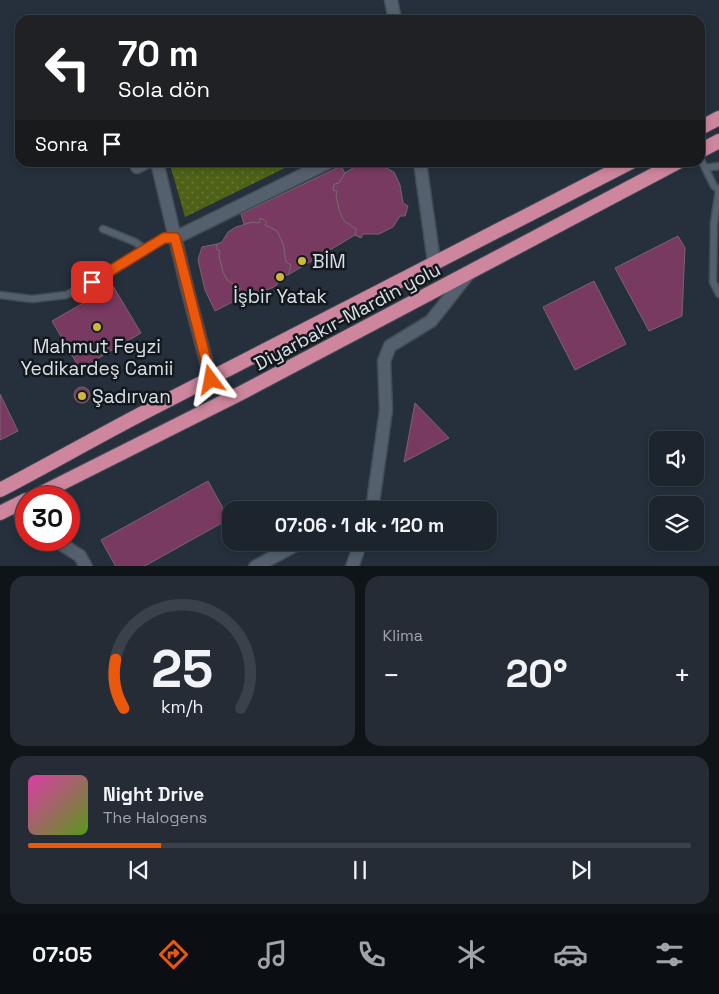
<!DOCTYPE html>
<html lang="tr">
<meta charset="utf-8">
<style>
body{margin:0;font-family:"Space Grotesk",sans-serif;background:#252c35;color:#f1f3f6;height:100vh;display:flex;flex-direction:column;font-size:19px;white-space:nowrap}
*{box-sizing:border-box;margin:0}
p{font-size:16px;color:#a0a4aa}
.icon{flex:none;width:28px;height:28px;fill:none;stroke:currentColor;stroke-width:2;stroke-linecap:round;stroke-linejoin:round}
.map{position:relative;height:566px;overflow:hidden}
.details{display:flex;flex-direction:column;gap:10px;padding:10px;background:#0f1419;flex:1}
.details>*{flex:none}
.hud{position:absolute;left:15px;top:15px;width:690px;height:152px;border-radius:15px;box-shadow:0 2px 8px #0003,0 0 0 1px #3a4149;background:#202124;color:#fff;overflow:hidden}
.controls{position:absolute;left:649px;top:431px;display:grid;gap:10px}
.controls a{display:grid;place-items:center;width:55px;height:55px;border-radius:10px;background:#1c242d;box-shadow:0 2px 8px #0003,0 0 0 1px #3a4149;font-size:25px}
.speed{position:absolute;left:15px;top:486px;display:flex;gap:10px;font-size:25px;font-weight:700;text-align:center}
.speed>*{display:grid;place-content:center;width:65px;height:65px;border-radius:50%;background:#1c242d;box-shadow:0 2px 8px #0003,0 0 0 1px #3a4149;line-height:1}
.speed .limit{border:8px solid #d22;background:#fff;color:#111}
.pin{position:absolute;display:grid;place-items:center;width:42px;height:42px;color:#fff;margin:-21px;border-radius:10px;box-shadow:0 2px 8px #0006}
.me{position:absolute;width:55px;margin:-28px;rotate:347deg;stroke-linejoin:round;filter:drop-shadow(0 0 4px #0008)}
.turn{display:flex;align-items:center;gap:18px;height:105px;padding:0 20px;font-size:22px}
.turn .icon{width:65px;height:65px;stroke-width:2.5}
.turn b{display:block;font-size:35px;line-height:42px}
.then{display:flex;align-items:center;height:48px;padding:0 20px;background:#0003;gap:10px;font-size:19px}
.big{font-size:38px;font-weight:700;line-height:1.1}
.details .card{flex:1;display:flex;flex-direction:column;justify-content:center;gap:8px;min-width:0;padding:0 18px;border-radius:15px;background:#252c35}
.details .dial{align-items:center;gap:0}
.dial svg{height:130px;overflow:visible;fill:none;stroke:#3a4149;stroke-width:7;stroke-linecap:round;text-anchor:middle}
.dial text{fill:#f1f3f6;stroke:none}
.song{display:flex;align-items:center;gap:15px}
.cover{width:60px;height:60px;border-radius:8px;background:linear-gradient(135deg,hsl(320 70% 55%),hsl(90 70% 35%))}
.played{height:5px;border-radius:2px;background:linear-gradient(90deg,#ea580c 20%,#3a4149 20%)}
.keys{display:flex;justify-content:space-around;direction:ltr}
.heat{display:flex;justify-content:space-between;align-items:center;font-size:28px;direction:ltr}
.details .tiles{flex:1;display:grid;gap:10px;grid-template-columns:1fr 1fr}
.card:last-child{grid-column:span 2}
.trip{position:absolute;left:222px;top:501px;width:275px;height:50px;border-radius:15px;background:#1c242d;box-shadow:0 2px 8px #0003,0 0 0 1px #3a4149;font-weight:700;line-height:50px;text-align:center}
.menu{display:flex;height:80px;justify-content:space-around;align-items:center;background:#0b0e12;color:#a0a4aa}
.menu .icon{width:35px;height:35px}
.menu .current{color:#ea580c}
.menu b{font-size:22px;color:#f1f3f6}
.map>svg:first-child{display:block}
</style>
<div class="map">
<svg width="719" height="567" viewBox="0 0 719 567">
<defs>
<pattern id="grass-dots" width="8" height="8" patternUnits="userSpaceOnUse" patternTransform="scale(1.25)"><rect width="8" height="8" fill="#4e6117"/><path d="M2 2h.1M6 6h.1" fill="none" stroke="#677739" stroke-width="1.8" stroke-linecap="round"/></pattern>
</defs>
<rect width="100%" height="100%" fill="#25303c"/>
<polygon fill="url(#grass-dots)" points="183,162 295,162 295,163 185,217 171,168"/>
<g fill="#793a61" stroke="#76656e">
<polygon points="376,162 384,163 382,166 394,172 400,185 403,203 408,206 405,216 400,216 393,227 379,234 363,234 361,238 355,235 356,229 344,221 340,213 336,197 337,191 333,190 334,184 339,183 345,173 353,168 361,164"/>
<polygon points="341,166 345,173 339,183 334,184 333,190 337,191 336,197 340,213 344,221 356,229 355,235 288,275 291,265 286,262 283,244 277,231 265,225 267,222 260,218 259,223 253,222 244,224 241,214"/>
<polygon points="260,218 267,222 265,225 277,231 283,244 286,262 291,265 288,275 283,275 276,286 262,292 246,293 244,296 238,294 239,288 227,280 223,272 219,256 220,251 216,249 217,244 222,242 228,232 236,227 253,222 259,223"/>
<polygon points="678,236 685,248 682,316 649,331 615,268"/>
<polygon points="217,244 216,249 220,251 219,256 223,272 227,280 239,288 238,294 244,296 215,311 205,290 198,260 202,247"/>
<polygon points="594,281 626,344 575,370 543,307"/>
<polygon points="113,286 141,333 80,369 52,321"/>
<circle cx="82" cy="395" r="8"/>
<polygon points="0,394 18,431 0,440"/>
<polygon points="415,403 449,438 404,462"/>
<polygon points="208,481 229,519 143,567 116,567 101,540"/>
</g>
<g fill="none" stroke-linecap="round" stroke-linejoin="round">
<defs>
<g id="service">
<polyline points="700,158 714,186 719,190"/>
<polyline points="705,168 719,166"/>
<polyline points="719,190 714,223 713,282 719,294"/>
<polyline points="103,229 135,242 146,250"/>
<polyline points="0,295 32,299 66,295 101,278 163,238 175,238"/>
</g>
<g id="minor">
<polyline points="391,0 395,20"/>
<polyline points="157,162 187,288 211,380"/>
<polyline points="420,162 434,262"/>
<polyline points="137,167 147,162"/>
<polyline points="175,238 329,162"/>
<polyline points="14,506 26,519"/>
<polyline points="372,510 386,410 384,361 390,346 431,321 469,273"/>
<polyline points="55,540 80,556 86,567"/>
<polyline points="255,567 301,542"/>
<polyline points="352,567 361,542"/>
</g>
<g id="trunk">
<polyline points="700,128 719,118"/>
<polyline points="700,151 719,141"/>
<path d="M0,490C48,465 95,438 143,413C306,330 468,245 631,162"/>
<polyline points="32,498 243,392 678,162"/>
<polyline points="0,513 26,500"/>
</g>
</defs>
<use href="#service" stroke="#434c55" stroke-width="9"/>
<use href="#minor" stroke="#434c55" stroke-width="15"/>
<use href="#trunk" stroke="#434c55" stroke-width="16"/>
<use href="#service" stroke="#54606d" stroke-width="6"/>
<use href="#minor" stroke="#54606d" stroke-width="12"/>
<use href="#trunk" stroke="#ce869e" stroke-width="14"/>
</g>
<g fill="none" stroke-linecap="round" stroke-linejoin="round">
<defs>
<polyline id="route" points="92,282 164,238 175,238 211,380"/>
</defs>
<use href="#route" stroke="#983908" stroke-width="12"/>
<use href="#route" stroke="#ea580c" stroke-width="9"/>
</g>
<g fill="#ceb837" stroke="#13181d" stroke-width="2">
<circle cx="302" cy="261" r="5"/>
<circle cx="280" cy="277" r="5"/>
<circle cx="97" cy="327" r="5"/>
<circle cx="82" cy="396" r="5"/>
</g>
<g text-anchor="middle" stroke-width="5" stroke-linejoin="round" paint-order="stroke">
<g font-size="19" fill="#d8e0e7" stroke="#13181d" text-anchor="start">
<text x="312" y="268">BİM</text>
<text x="280" y="303" text-anchor="middle">İşbir Yatak</text>
<text x="97" y="353" text-anchor="middle">Mahmut Feyzi<tspan x="97" dy="22">Yedikardeş Camii</tspan></text>
<text x="92" y="403">Şadırvan</text>
</g>
<g font-size="19" fill="#d8e0e7" stroke="#13181d">
<text transform="translate(347 316) rotate(-28)" y="7">Diyarbakır-Mardin yolu</text>
</g>
</g>
</svg>
<div class="controls">
<a><svg class="icon" aria-label="sound" viewBox="0 0 24 24"><path d="M4 9h4l5-4v14l-5-4H4zM17 9q2 3 0 6"/></svg></a>
<a><svg class="icon" aria-label="layers" viewBox="0 0 24 24"><path d="M12 4l9 5-9 5-9-5zM3 14l9 5 9-5"/></svg></a>
</div>
<div class="speed"><div class="limit">30</div></div>
<div class="pin" style="left:92px;top:282px;background:#d93025"><svg class="icon" aria-label="arrive" viewBox="0 0 24 24"><path d="M6 21V4h12l-3 4 3 4H6"/></svg></div>
<svg class="me" style="left:211px;top:380px" viewBox="-20 -20 40 40"><path d="M0-17L14 15 0 8-14 15z" fill="#ea580c" stroke="#fff" stroke-width="4"/></svg>
<div class="trip">07:06 · 1 dk · 120 m</div>
<div class="hud">
<div class="turn"><svg class="icon" aria-label="left" viewBox="0 0 24 24"><path d="M17 20v-9H6M10 6l-5 5 5 5"/></svg><div><b>70 m</b>Sola dön</div></div>
<div class="then">Sonra<svg class="icon" aria-label="arrive" viewBox="0 0 24 24"><path d="M6 21V4h12l-3 4 3 4H6"/></svg></div>
</div>
</div>
<section class="details">
<div class="tiles">
<div class="card dial"><svg viewBox="0 0 100 80">
<path d="M14 69A42 42 0 1 1 86 69"/>
<path d="M14 69A42 42 0 0 1 9 39" stroke="#ea580c"/>
<text x="50" y="56" font-size="32" font-weight="700">25</text>
<text x="50" y="72" font-size="11">km/h</text>
</svg></div>
<div class="card"><p>Klima</p>
<div class="heat"><a>−</a><b class="big">20°</b><a>+</a></div>
</div>
<div class="card">
<div class="song"><i class="cover"></i><div><b>Night Drive</b><p>The Halogens</p></div></div>
<div class="played"></div>
<div class="keys"><svg class="icon" aria-label="previous" viewBox="0 0 24 24"><path d="M18 5L8 12l10 7zM5 5v14"/></svg><svg class="icon" aria-label="pause" viewBox="0 0 24 24"><path d="M8 5v14M16 5v14"/></svg><svg class="icon" aria-label="next" viewBox="0 0 24 24"><path d="M6 5l10 7-10 7zM19 5v14"/></svg></div>
</div>
</div>
</section>
<nav class="menu">
<b>07:05</b>
<svg class="icon current" aria-label="directions" viewBox="0 0 24 24"><path d="M12 3l9 9-9 9-9-9zM9 14v-3h6M13 9l2 2-2 2"/></svg>
<svg class="icon" aria-label="music" viewBox="0 0 24 24"><path d="M9 18V5l10-2v13"/><circle cx="6" cy="18" r="3"/><circle cx="16" cy="16" r="3"/></svg>
<svg class="icon" aria-label="phone" viewBox="0 0 24 24"><path d="M5 4h4l2 5-3 2q2 4 5 5l2-3 5 2v4C11 20 4 13 5 4z"/></svg>
<svg class="icon" aria-label="climate" viewBox="0 0 24 24"><path d="M12 3v18M4 7l16 10M4 17L20 7"/></svg>
<svg class="icon" aria-label="car" viewBox="0 0 24 24"><path d="M5 17H2v-5l4-1 3-4h7l3 4 3 1v5h-3M9 17h6M6 11h13"/><circle cx="7" cy="17" r="2"/><circle cx="17" cy="17" r="2"/></svg>
<svg class="icon" aria-label="filters" viewBox="0 0 24 24"><path d="M4 7h16M4 17h16"/><circle cx="9" cy="7" r="2"/><circle cx="15" cy="17" r="2"/></svg>
</nav>
